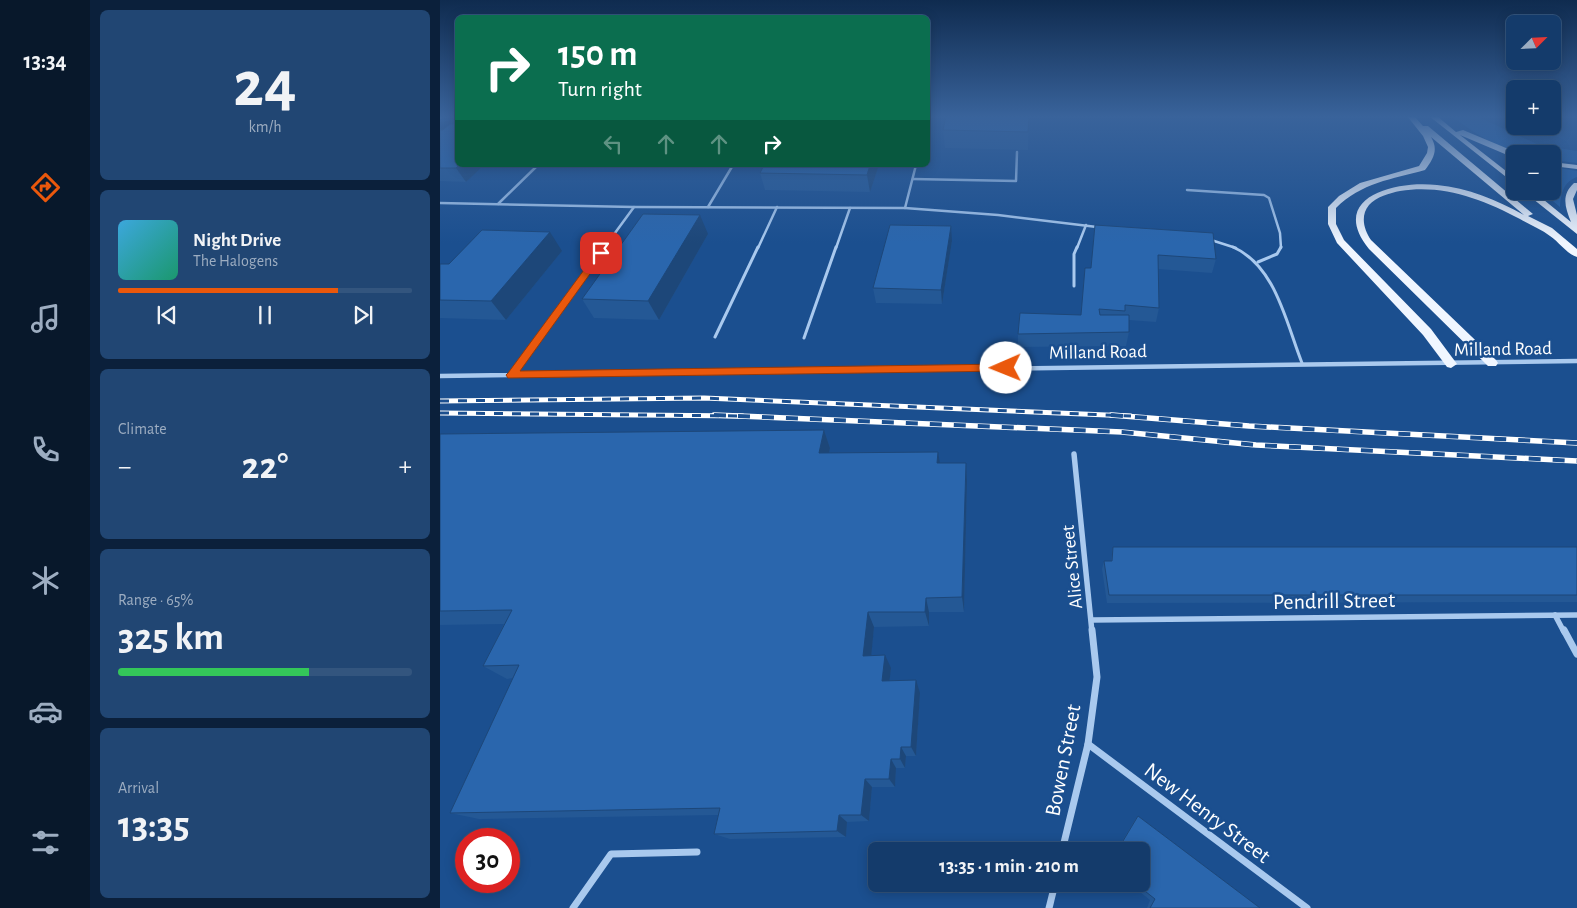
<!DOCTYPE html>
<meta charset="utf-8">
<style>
body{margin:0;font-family:"Alegreya Sans",sans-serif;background:#214673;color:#f1f3f6;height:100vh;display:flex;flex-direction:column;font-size:19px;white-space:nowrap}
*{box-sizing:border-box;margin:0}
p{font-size:16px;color:#9dadc1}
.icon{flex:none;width:28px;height:28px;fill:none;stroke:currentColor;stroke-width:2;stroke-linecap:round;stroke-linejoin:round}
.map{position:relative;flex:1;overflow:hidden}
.drawer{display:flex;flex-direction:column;gap:10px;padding:10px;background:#0b203b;width:350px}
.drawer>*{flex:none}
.banner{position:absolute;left:15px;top:15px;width:475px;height:152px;border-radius:8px;box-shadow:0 2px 12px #0003,0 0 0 1px #33557e;background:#0b6e4f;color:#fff;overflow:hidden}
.needle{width:32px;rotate:66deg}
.controls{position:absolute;left:1066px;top:15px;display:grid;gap:10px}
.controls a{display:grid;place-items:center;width:55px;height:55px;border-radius:8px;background:#143b6b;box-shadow:0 2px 12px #0003,0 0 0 1px #33557e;font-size:25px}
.speed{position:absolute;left:15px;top:828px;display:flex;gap:10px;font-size:25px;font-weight:700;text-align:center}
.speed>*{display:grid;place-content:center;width:65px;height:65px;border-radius:50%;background:#143b6b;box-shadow:0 2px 12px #0003,0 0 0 1px #33557e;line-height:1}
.speed .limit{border:8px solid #d22;background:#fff;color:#111}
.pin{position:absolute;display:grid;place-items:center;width:42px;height:42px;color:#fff;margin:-21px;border-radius:10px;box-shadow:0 2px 8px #0006}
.me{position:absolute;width:55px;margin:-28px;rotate:269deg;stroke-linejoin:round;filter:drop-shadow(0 0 4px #0008)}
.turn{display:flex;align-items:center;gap:18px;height:105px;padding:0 20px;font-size:22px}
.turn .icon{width:65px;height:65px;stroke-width:2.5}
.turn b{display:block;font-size:35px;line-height:42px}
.lanes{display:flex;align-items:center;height:48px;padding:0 20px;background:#0003;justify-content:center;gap:25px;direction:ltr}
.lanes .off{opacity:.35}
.big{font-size:38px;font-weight:700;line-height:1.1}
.drawer .tile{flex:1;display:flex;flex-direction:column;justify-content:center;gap:8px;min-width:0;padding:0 18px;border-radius:8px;background:#214673}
.drawer .dial{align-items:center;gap:0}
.dial b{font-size:65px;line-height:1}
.song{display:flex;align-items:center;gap:15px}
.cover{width:60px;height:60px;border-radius:8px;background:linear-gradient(135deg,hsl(200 70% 55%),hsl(160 70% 35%))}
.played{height:5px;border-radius:2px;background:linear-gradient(90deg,#ea580c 75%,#33557e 75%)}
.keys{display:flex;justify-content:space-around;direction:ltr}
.heat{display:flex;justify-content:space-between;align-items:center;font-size:28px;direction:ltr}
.charge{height:8px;border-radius:4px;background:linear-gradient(90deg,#34c759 65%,#33557e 0)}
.trip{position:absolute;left:428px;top:842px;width:282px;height:50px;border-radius:8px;background:#143b6b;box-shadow:0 2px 12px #0003,0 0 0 1px #33557e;font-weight:700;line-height:50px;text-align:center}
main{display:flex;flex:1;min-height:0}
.menu{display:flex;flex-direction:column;width:90px;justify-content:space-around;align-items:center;background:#08182b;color:#9dadc1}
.menu .icon{width:35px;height:35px}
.menu .active{color:#ea580c}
.menu b{font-size:22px;color:#f1f3f6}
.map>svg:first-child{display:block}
</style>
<main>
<nav class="menu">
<b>13:34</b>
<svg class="icon active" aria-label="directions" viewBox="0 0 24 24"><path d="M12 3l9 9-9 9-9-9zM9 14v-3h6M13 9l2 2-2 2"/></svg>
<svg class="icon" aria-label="music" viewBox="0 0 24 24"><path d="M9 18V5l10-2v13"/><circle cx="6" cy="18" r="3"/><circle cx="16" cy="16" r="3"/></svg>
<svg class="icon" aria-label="phone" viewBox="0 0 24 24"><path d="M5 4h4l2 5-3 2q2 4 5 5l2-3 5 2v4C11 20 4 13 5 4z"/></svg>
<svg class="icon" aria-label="climate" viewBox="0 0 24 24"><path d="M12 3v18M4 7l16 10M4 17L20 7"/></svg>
<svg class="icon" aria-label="car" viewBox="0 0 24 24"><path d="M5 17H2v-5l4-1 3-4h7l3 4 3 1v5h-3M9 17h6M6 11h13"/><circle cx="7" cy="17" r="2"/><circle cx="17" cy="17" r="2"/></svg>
<svg class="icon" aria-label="filters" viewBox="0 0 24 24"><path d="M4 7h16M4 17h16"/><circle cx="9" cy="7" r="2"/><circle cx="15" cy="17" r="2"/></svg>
</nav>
<section class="drawer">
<div class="tile dial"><b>24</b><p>km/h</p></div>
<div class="tile">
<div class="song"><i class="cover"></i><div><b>Night Drive</b><p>The Halogens</p></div></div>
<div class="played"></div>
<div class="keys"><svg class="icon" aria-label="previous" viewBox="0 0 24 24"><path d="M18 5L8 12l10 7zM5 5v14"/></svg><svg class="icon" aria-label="pause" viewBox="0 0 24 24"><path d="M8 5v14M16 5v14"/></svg><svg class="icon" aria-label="next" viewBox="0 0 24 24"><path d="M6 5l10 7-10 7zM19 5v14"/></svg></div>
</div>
<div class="tile"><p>Climate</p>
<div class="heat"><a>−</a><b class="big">22°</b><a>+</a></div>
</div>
<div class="tile"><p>Range · 65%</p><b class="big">325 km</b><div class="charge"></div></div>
<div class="tile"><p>Arrival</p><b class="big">13:35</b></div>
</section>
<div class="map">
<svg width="1137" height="908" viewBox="0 0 1137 908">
<rect width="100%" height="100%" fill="#1b4f8f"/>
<g fill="#2461a8">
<path d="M1011,116H1036L1099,145L1137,151V163L1113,160L1112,154C1103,154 1094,155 1085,154C1060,151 1031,130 1011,116Z"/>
<path d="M1113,167L1137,171V177C1123,182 1121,194 1120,207L1101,191H1112Z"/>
</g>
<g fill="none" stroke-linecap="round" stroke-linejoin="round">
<polygon fill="#123a6d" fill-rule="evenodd" points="18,119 18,127 0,130 0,122"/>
<polyline stroke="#a9c9ee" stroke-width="2" stroke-dasharray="2 2.5" stroke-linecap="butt" points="0,118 10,116"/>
<g stroke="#a9c9ee" stroke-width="2.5">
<polyline points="473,179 576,181 577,152"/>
<polyline points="747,190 824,195 829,198 840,233 841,248"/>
<polyline points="0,203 194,207 465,208 558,215 657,227"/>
<polyline points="58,204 98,165"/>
<polyline points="268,207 293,165"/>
<polyline points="465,208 476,165"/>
<polyline points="771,240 796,248"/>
<polyline points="164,248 194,207"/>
<polyline points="318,248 337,207"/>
<polyline points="396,248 410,208"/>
<polyline points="637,248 646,225"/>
</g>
<g stroke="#a9c9ee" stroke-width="3">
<path d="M793,247C836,266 846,323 862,363"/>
<polyline points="818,262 837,254 841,247"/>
<polyline points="634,286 634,254 637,247"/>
<polyline points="275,337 318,247"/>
<polyline points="364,338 396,247"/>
<polyline points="72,375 165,247"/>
</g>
<polyline stroke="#a9c9ee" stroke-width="4.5" points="0,376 1137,361"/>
<g stroke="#a9c9ee" stroke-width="5.5">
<polyline points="634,454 652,632"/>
<polyline points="1115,615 1124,632"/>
<polyline points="652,620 1137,615"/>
</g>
<g stroke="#a9c9ee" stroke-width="7">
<polyline points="1124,630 1137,654"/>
<polyline points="648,744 867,908"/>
<polyline points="622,851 648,744 657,677 652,630"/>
<polyline points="133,908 171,854 257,852"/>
<polyline points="609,908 615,884"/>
</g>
<g fill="#f0f6ff" fill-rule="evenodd">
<path d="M967,116H974L983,126H988L1093,214L1088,216L1112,228L1137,249V257C1127,254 1119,242 1110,236C1101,229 1090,225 1080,219C1042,199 1003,184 960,191C950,193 936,197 929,205C920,216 924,230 931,240L1056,360L1058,363L1056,366H1048L929,249C887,197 956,180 997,185C1028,188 1057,200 1084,215L991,137C999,150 993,159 985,170C952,179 921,183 896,208V224L904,240L991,329L1017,364L1011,368L1007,367L983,335L897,243L888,224V207L899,196L920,183L979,166L987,153L988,147L983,136Z"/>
<polygon points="989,116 997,116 1016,132 1023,130 1078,153 1075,154 1075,157 1072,157 1020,135 1075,178 1075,184"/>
<polygon points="1112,162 1137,165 1137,169 1112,166"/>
<path d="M1134,183H1137V190L1133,199L1137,215V234L1083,191H1093L1131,222C1125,207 1121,195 1134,183Z"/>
</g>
<defs>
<g id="rail-far1">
<polyline points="0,401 264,398 691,416"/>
<polyline points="0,413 303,416"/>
</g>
<g id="rail">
<polyline points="274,415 682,432 816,445 1137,461"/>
<polyline points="671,415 809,426 1137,443"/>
</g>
</defs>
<use href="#rail-far1" stroke="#fff" stroke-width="5"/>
<use href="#rail" stroke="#fff" stroke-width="5.5"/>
<use href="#rail-far1" stroke="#1b4f8f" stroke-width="3" stroke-dasharray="9" stroke-linecap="butt"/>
<use href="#rail" stroke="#1b4f8f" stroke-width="4" stroke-dasharray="12" stroke-linecap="butt"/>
</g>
<g fill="#245895">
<polygon points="589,116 588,150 505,148 503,130"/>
<polygon points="0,130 18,165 44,165 26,182 0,181"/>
<polygon points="439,165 430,192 325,190 320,173"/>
<polygon points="655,225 776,259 772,273 718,269 719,308 716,322 689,320 689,332 686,346 578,347 578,334 641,315 645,268 651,268"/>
<polygon points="268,234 219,320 154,318 142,299"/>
<polygon points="512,241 502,304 436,303 433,288"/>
<polygon points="122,251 66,320 0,318 0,264 9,264"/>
<polygon points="384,430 390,448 389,453 500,463 526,463 527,481 524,612 489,612 489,626 434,627 431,656 451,668 449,681 480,693 476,756 466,756 465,768 456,768 455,787 432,787 429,821 407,822 406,837 290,839 274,834 278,815 39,819 10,813 73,678 67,679 43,666 64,624 0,625 0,434"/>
<polygon points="673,547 1137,547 1137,602 667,603 662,569 664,561 671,561"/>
<polygon points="698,816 820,908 707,908 710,900 690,884 701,884 701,851 676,851 695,820"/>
</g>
<g fill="#1d4779">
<polygon points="19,165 44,165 26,182 16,168"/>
<polygon points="430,165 439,165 430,192 427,175"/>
<polygon points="260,215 268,234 219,320 208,301"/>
<polygon points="511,226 512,241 502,304 501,290"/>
<polygon points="110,232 122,251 66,320 51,301"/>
<polygon points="384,430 390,448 386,470 379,453"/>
<polygon points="498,452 501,469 497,463"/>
<polygon points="526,463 527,481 524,612 522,597"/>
<polygon points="486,598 489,612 489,626 485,612"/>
<polygon points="428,612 434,627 430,669 423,656"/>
<polygon points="445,655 451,668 448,693 442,681"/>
<polygon points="476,680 480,693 476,756 471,747"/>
<polygon points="461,747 466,756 465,768 460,759"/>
<polygon points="451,759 456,768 455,787 449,779"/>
<polygon points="425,779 432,787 429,821 421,815"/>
<polygon points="399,815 407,822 406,837 397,831"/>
</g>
<g fill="#2a66ad" stroke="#1d4779">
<polygon points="506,116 589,116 588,132 503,130"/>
<polygon points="10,124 18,124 18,165 19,165 16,168 0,168 0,130 3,130"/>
<polygon points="324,165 430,165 427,175 320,173"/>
<polygon points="203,214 260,215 208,301 142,299"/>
<polygon points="450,225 511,226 501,290 433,288"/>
<polygon points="655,225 773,233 776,259 718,255 719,308 685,305 685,311 659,309 660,315 689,315 689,332 578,334 580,313 641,315 645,268 651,268"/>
<polygon points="42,230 110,232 51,301 0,300 0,264 9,264"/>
<polygon points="384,430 379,453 498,452 497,463 526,463 522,597 486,598 485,612 428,612 423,656 445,655 442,681 476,680 471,747 461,747 460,759 451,759 449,779 425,779 421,815 399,815 397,831 274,834 280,808 10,813 79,665 43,666 72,610 0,611 0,434"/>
<polygon points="673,547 1137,547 1137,595 669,595 664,561 672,561"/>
<polygon points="698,816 820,908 710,908 715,899 696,884 701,884 701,851 677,851"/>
</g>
<linearGradient id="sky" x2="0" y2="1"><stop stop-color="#0f2b4f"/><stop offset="0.48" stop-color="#39639b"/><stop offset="1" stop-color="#39639b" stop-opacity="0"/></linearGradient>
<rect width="1137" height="243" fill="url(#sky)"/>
<polygon fill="#ea580c" stroke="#983908" points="158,251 165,253 80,371 566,364 571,368 566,371 68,378 66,375 68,373"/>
<g text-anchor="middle" stroke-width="5" stroke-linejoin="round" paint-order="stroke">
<g font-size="19" fill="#fff" stroke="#1b4f8f">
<text transform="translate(1063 348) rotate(-1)" y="7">Milland Road</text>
<text transform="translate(658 351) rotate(-1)" y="7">Milland Road</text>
<text transform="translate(631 567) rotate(-96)" y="7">Alice Street</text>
</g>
<g font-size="22" fill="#fff" stroke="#1b4f8f">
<text transform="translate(894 600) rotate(-1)" y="8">Pendrill Street</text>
<text transform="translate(622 760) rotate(-79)" y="8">Bowen Street</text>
<text transform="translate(768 812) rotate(37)" y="8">New Henry Street</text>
</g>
</g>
</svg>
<div class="controls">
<a><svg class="needle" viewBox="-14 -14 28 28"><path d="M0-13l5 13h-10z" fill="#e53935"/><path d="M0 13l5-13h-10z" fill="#9dadc1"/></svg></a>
<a>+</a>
<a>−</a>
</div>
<div class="speed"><div class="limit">30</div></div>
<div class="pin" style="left:161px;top:253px;background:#d93025"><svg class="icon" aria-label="arrive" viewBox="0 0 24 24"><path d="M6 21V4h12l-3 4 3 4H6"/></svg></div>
<svg class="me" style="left:566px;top:368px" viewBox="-20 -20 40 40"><circle r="19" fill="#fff"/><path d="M0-13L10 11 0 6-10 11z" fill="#ea580c"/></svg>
<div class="trip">13:35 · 1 min · 210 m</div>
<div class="banner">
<div class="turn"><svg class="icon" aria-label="right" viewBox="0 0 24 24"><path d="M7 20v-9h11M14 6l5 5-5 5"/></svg><div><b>150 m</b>Turn right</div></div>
<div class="lanes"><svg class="icon off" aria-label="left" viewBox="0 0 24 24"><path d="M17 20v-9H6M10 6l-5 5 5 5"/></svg><svg class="icon off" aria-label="ahead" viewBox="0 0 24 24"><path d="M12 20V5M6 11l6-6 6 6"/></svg><svg class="icon off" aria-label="ahead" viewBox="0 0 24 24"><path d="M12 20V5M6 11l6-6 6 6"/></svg><svg class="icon" aria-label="right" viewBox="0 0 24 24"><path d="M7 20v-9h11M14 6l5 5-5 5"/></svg></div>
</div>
</div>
</main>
